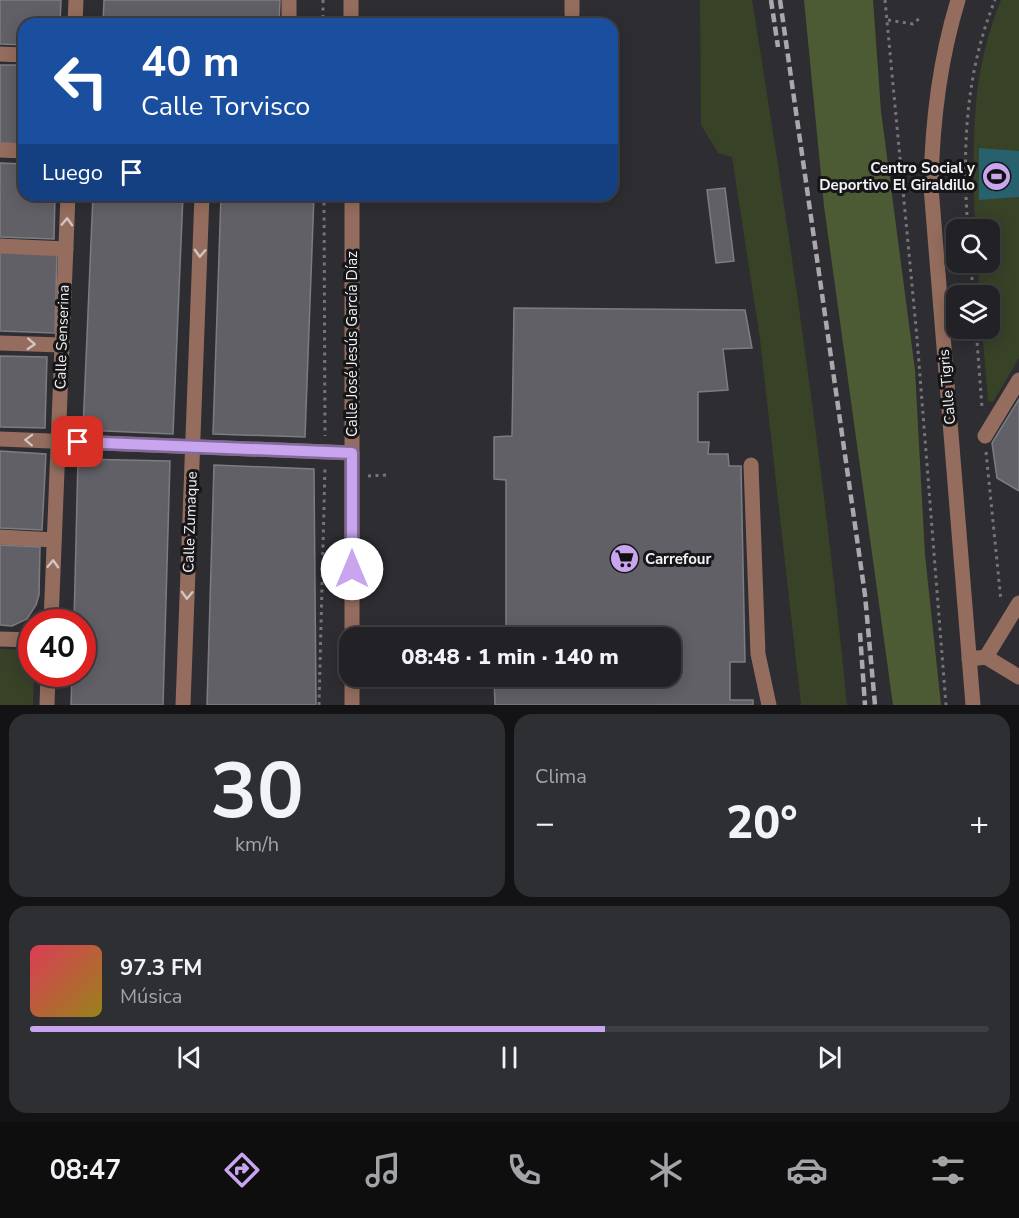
<!DOCTYPE html>
<html lang="es">
<meta charset="utf-8">
<style>
body{margin:0;font-family:"Nunito Sans",sans-serif;background:#2e2f32;color:#f1f3f6;height:100vh;display:flex;flex-direction:column;font-size:22px;white-space:nowrap}
*{box-sizing:border-box;margin:0}
p{font-size:20px;color:#a2a4a7}
.icon{flex:none;width:33px;height:33px;fill:none;stroke:currentColor;stroke-width:2;stroke-linecap:round;stroke-linejoin:round}
.map{position:relative;height:705px;overflow:hidden}
.drawer{display:flex;flex-direction:column;gap:9px;padding:9px;background:#131315;flex:1}
.drawer>*{flex:none}
.guide{position:absolute;left:18px;top:18px;width:600px;height:183px;border-radius:18px;box-shadow:0 3px 15px #0003,0 0 0 2px #3f3f43;background:#1a4fa0;color:#fff;overflow:hidden}
.buttons{position:absolute;left:946px;top:219px;display:grid;gap:12px}
.buttons a{display:grid;place-items:center;width:54px;height:54px;border-radius:12px;background:#222226;box-shadow:0 3px 15px #0003,0 0 0 2px #3f3f43;font-size:30px}
.speed{position:absolute;left:18px;top:609px;display:flex;gap:12px;font-size:30px;font-weight:700;text-align:center}
.speed>*{display:grid;place-content:center;width:78px;height:78px;border-radius:50%;background:#222226;box-shadow:0 3px 15px #0003,0 0 0 2px #3f3f43;line-height:1}
.speed .limit{border:9px solid #d22;background:#fff;color:#111}
.pin{position:absolute;display:grid;place-items:center;width:51px;height:51px;color:#fff;margin:-26px;border-radius:12px;box-shadow:0 3px 9px #0006}
.me{position:absolute;width:66px;margin:-33px;rotate:0deg;stroke-linejoin:round;filter:drop-shadow(0 0 4px #0008)}
.turn{display:flex;align-items:center;gap:21px;height:126px;padding:0 24px;font-size:27px}
.turn .icon{width:78px;height:78px;stroke-width:2.5}
.turn b{display:block;font-size:42px;line-height:51px}
.then{display:flex;align-items:center;height:57px;padding:0 24px;background:#0003;gap:12px;font-size:22px}
.big{font-size:45px;font-weight:800;line-height:1.1}
.drawer .widget{flex:1;display:flex;flex-direction:column;justify-content:center;gap:9px;min-width:0;padding:0 21px;border-radius:18px;background:#2e2f32}
.drawer .dial{align-items:center;gap:0}
.dial b{font-size:78px;line-height:1}
.song{display:flex;align-items:center;gap:18px}
.cover{width:72px;height:72px;border-radius:9px;background:linear-gradient(135deg,hsl(350 70% 55%),hsl(50 70% 35%))}
.played{height:6px;border-radius:3px;background:linear-gradient(90deg,#c8a5ee 60%,#3f3f43 60%)}
.keys{display:flex;justify-content:space-around;direction:ltr}
.heat{display:flex;justify-content:space-between;align-items:center;font-size:33px;direction:ltr}
.drawer .tiles{flex:1;display:grid;gap:9px;grid-template-columns:1fr 1fr}
.widget:last-child{grid-column:span 2}
.trip{position:absolute;left:339px;top:627px;width:342px;height:60px;border-radius:18px;background:#222226;box-shadow:0 3px 15px #0003,0 0 0 2px #3f3f43;font-weight:800;line-height:60px;text-align:center}
.dock{display:flex;height:96px;justify-content:space-around;align-items:center;background:#0e0e0f;color:#a2a4a7}
.dock .icon{width:42px;height:42px}
.dock .active{color:#c8a5ee}
.dock b{font-size:27px;color:#f1f3f6}
.map>svg:first-child{display:block}
</style>
<div class="map">
<svg width="1019" height="705" viewBox="0 0 1019 705">
<rect width="100%" height="100%" fill="#2d2d32"/>
<g fill="#384227">
<path d="M700,0H752C790,234 824,469 847,705H801L760,339L732,157L718,153L701,125Z"/>
<path d="M1001,0H1019V358L993,402L988,401L982,329L990,328V296L980,295L977,263L990,262V230H975C973,148 969,77 1001,0Z"/>
<polygon points="0,649 31,650 32,674 34,674 33,705 0,705"/>
</g>
<polygon fill="#4c5b33" points="804,0 873,0 881,111 915,370 925,555 941,705 893,705 824,206"/>
<polygon fill="#26616d" points="979,148 1019,151 1019,197 979,200"/>
<g fill="#606066" stroke="#7c7c83" stroke-width="1.5">
<polygon points="0,0 61,0 60,24 24,24 24,45 0,44"/>
<polygon points="104,0 280,0 279,24 103,24"/>
<polygon points="0,65 24,65 24,144 0,143"/>
<polygon points="0,163 24,164 24,195 55,195 54,239 0,237"/>
<polygon points="725,188 734,261 716,263 707,190"/>
<polygon points="93,195 183,195 173,434 83,430"/>
<polygon points="221,195 314,195 305,437 213,434"/>
<polygon points="0,252 57,254 55,333 0,331"/>
<polygon points="514,308 745,310 752,348 723,349 728,390 698,392 698,442 709,442 708,454 728,454 729,466 741,466 745,662 730,662 730,700 753,700 753,705 495,705 494,676 670,676 670,638 506,638 506,480 494,479 494,437 512,436"/>
<polygon points="0,356 47,357 45,428 0,427"/>
<polygon points="1019,399 1019,491 997,478 992,443"/>
<polygon points="0,451 46,454 42,530 0,528"/>
<polygon points="78,459 170,461 163,705 71,705 72,674 82,674 82,622 74,622"/>
<polygon points="214,465 314,469 316,705 207,705"/>
<polygon points="0,545 40,547 39,595 36,605 27,619 12,626 0,625"/>
</g>
<g fill="none" stroke-linecap="round" stroke-linejoin="round">
<g stroke="#75757a" stroke-width="3" stroke-dasharray="3 4.5" stroke-linecap="butt">
<polyline points="323,0 323,24"/>
<polyline points="885,0 917,338 946,705"/>
<polyline points="888,20 913,24 922,16"/>
<polyline points="324,195 325,436"/>
<path d="M968,230C962,151 965,74 995,0"/>
<polyline points="971,262 973,296"/>
<polyline points="976,328 982,407"/>
<polyline points="986,452 1001,601"/>
<polyline points="368,476 387,475"/>
<polyline points="319,705 325,467"/>
</g>
<g stroke="#946d5e" stroke-width="15">
<polyline points="351,0 351,24"/>
<path d="M958,0C939,62 932,122 931,187L973,705"/>
<polyline points="572,14 572,0"/>
<polyline points="75,24 76,0"/>
<polyline points="289,24 289,0"/>
<polyline points="0,54 24,55"/>
<polyline points="0,150 24,151"/>
<polyline points="352,195 352,638"/>
<polyline points="0,246 66,249"/>
<polyline points="0,343 62,345"/>
<polyline points="985,436 1019,380"/>
<polyline points="0,439 352,453"/>
<polyline points="751,465 758,654 769,705"/>
<polyline points="0,537 54,540"/>
<polyline points="51,622 68,195"/>
<polyline points="0,639 32,640"/>
<polyline points="986,657 1019,677"/>
<polyline points="969,659 986,657 1019,603"/>
<polyline points="352,676 352,705"/>
<polyline points="47,705 48,674"/>
<polyline points="183,705 202,195"/>
</g>
<g stroke="#a9a9ad" stroke-width="4.5" stroke-dasharray="9 4.5" stroke-linecap="butt">
<polyline points="771,0 778,47"/>
<polyline points="780,0 865,595 875,705"/>
<polyline points="860,633 865,705"/>
</g>
</g>
<defs><path id="oneway-chevron" d="M-2-3.5L2.5 0L-2 3.5" fill="none" stroke-width="1.6" stroke-linecap="round" stroke-linejoin="round" transform="scale(1.5)"/></defs>
<g stroke="#d2c4c1">
<use href="#oneway-chevron" transform="translate(67 222) rotate(-88)"/>
<use href="#oneway-chevron" transform="translate(200 253) rotate(92)"/>
<use href="#oneway-chevron" transform="translate(31 344) rotate(3)"/>
<use href="#oneway-chevron" transform="translate(29 440) rotate(-178)"/>
<use href="#oneway-chevron" transform="translate(53 564) rotate(-88)"/>
<use href="#oneway-chevron" transform="translate(187 595) rotate(92)"/>
</g>
<g fill="none" stroke-linecap="round" stroke-linejoin="round">
<defs>
<polyline id="route" points="78,442 352,453 352,569"/>
</defs>
<use href="#route" stroke="#826b9b" stroke-width="15"/>
<use href="#route" stroke="#c8a5ee" stroke-width="10"/>
</g>
<defs>
<symbol id="stadium-disc" viewBox="-11 -11 22 22"><circle r="9.5" fill="#c8a5ee" stroke="#161618"/><path d="M0-5a6.5 5 0 1 0 0 10a6.5 5 0 1 0 0-10ZM-3.5-1.8h7v3.6h-7Z" fill="#111"/></symbol>
<symbol id="supermarket-disc" viewBox="-11 -11 22 22"><circle r="9.5" fill="#c8a5ee" stroke="#161618"/><path d="M-6-5.5h2.5l.6 2H6L4.5 2H-2.5L-4.4-4H-6ZM-1.5 3.2a1.3 1.3 0 1 0 .1 0ZM3 3.2a1.3 1.3 0 1 0 .1 0Z" fill="#111"/></symbol>
</defs>
<g fill-rule="evenodd">
<use href="#stadium-disc" x="980" y="160" width="33" height="33"/>
<use href="#supermarket-disc" x="608" y="542" width="33" height="33"/>
</g>
<g text-anchor="middle" stroke-width="6" stroke-linejoin="round" paint-order="stroke">
<g font-size="15" font-weight="bold" fill="#f3f3f7" stroke="#161618" text-anchor="end">
<text x="975" y="173">Centro Social y<tspan x="975" dy="17">Deportivo El Giraldillo</tspan></text>
<text x="645" y="564" text-anchor="start">Carrefour</text>
</g>
<g font-size="15" fill="#f3f3f7" stroke="#161618">
<text transform="translate(62 337) rotate(-88)" y="5">Calle Senserina</text>
<text transform="translate(352 344) rotate(-90)" y="5">Calle José Jesús García Díaz</text>
<text transform="translate(947 387) rotate(-95)" y="5">Calle Tigris</text>
<text transform="translate(190 522) rotate(-88)" y="5">Calle Zumaque</text>
</g>
</g>
</svg>
<div class="buttons">
<a><svg class="icon" aria-label="search" viewBox="0 0 24 24"><circle cx="10" cy="10" r="6"/><path d="M15 15l6 6"/></svg></a>
<a><svg class="icon" aria-label="layers" viewBox="0 0 24 24"><path d="M12 4l9 5-9 5-9-5zM3 14l9 5 9-5"/></svg></a>
</div>
<div class="speed"><div class="limit">40</div></div>
<div class="pin" style="left:78px;top:442px;background:#d93025"><svg class="icon" aria-label="arrive" viewBox="0 0 24 24"><path d="M6 21V4h12l-3 4 3 4H6"/></svg></div>
<svg class="me" style="left:352px;top:569px" viewBox="-20 -20 40 40"><circle r="19" fill="#fff"/><path d="M0-13L10 11 0 6-10 11z" fill="#c8a5ee"/></svg>
<div class="trip">08:48 · 1 min · 140 m</div>
<div class="guide">
<div class="turn"><svg class="icon" aria-label="left" viewBox="0 0 24 24"><path d="M17 20v-9H6M10 6l-5 5 5 5"/></svg><div><b>40 m</b>Calle Torvisco</div></div>
<div class="then">Luego<svg class="icon" aria-label="arrive" viewBox="0 0 24 24"><path d="M6 21V4h12l-3 4 3 4H6"/></svg></div>
</div>
</div>
<section class="drawer">
<div class="tiles">
<div class="widget dial"><b>30</b><p>km/h</p></div>
<div class="widget"><p>Clima</p>
<div class="heat"><a>−</a><b class="big">20°</b><a>+</a></div>
</div>
<div class="widget">
<div class="song"><i class="cover"></i><div><b>97.3 FM</b><p>Música</p></div></div>
<div class="played"></div>
<div class="keys"><svg class="icon" aria-label="previous" viewBox="0 0 24 24"><path d="M18 5L8 12l10 7zM5 5v14"/></svg><svg class="icon" aria-label="pause" viewBox="0 0 24 24"><path d="M8 5v14M16 5v14"/></svg><svg class="icon" aria-label="next" viewBox="0 0 24 24"><path d="M6 5l10 7-10 7zM19 5v14"/></svg></div>
</div>
</div>
</section>
<nav class="dock">
<b>08:47</b>
<svg class="icon active" aria-label="directions" viewBox="0 0 24 24"><path d="M12 3l9 9-9 9-9-9zM9 14v-3h6M13 9l2 2-2 2"/></svg>
<svg class="icon" aria-label="music" viewBox="0 0 24 24"><path d="M9 18V5l10-2v13"/><circle cx="6" cy="18" r="3"/><circle cx="16" cy="16" r="3"/></svg>
<svg class="icon" aria-label="phone" viewBox="0 0 24 24"><path d="M5 4h4l2 5-3 2q2 4 5 5l2-3 5 2v4C11 20 4 13 5 4z"/></svg>
<svg class="icon" aria-label="climate" viewBox="0 0 24 24"><path d="M12 3v18M4 7l16 10M4 17L20 7"/></svg>
<svg class="icon" aria-label="car" viewBox="0 0 24 24"><path d="M5 17H2v-5l4-1 3-4h7l3 4 3 1v5h-3M9 17h6M6 11h13"/><circle cx="7" cy="17" r="2"/><circle cx="17" cy="17" r="2"/></svg>
<svg class="icon" aria-label="filters" viewBox="0 0 24 24"><path d="M4 7h16M4 17h16"/><circle cx="9" cy="7" r="2"/><circle cx="15" cy="17" r="2"/></svg>
</nav>
